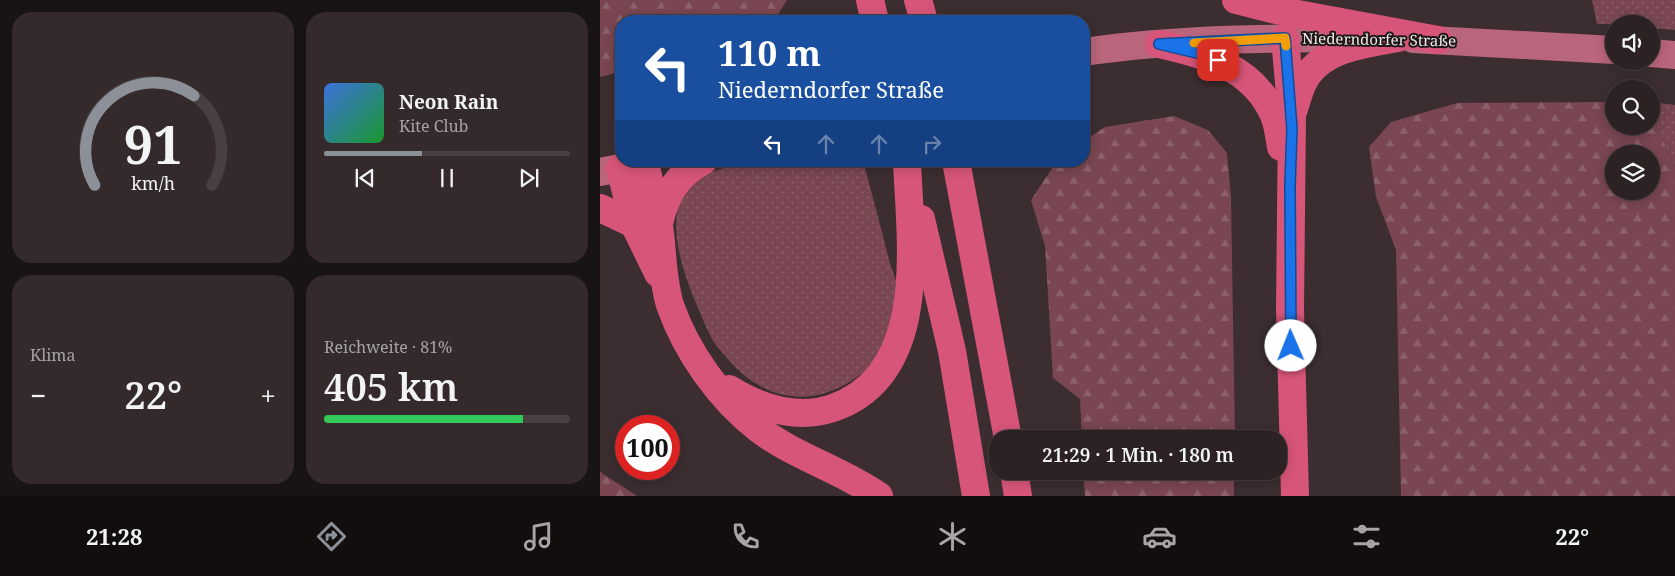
<!DOCTYPE html>
<html lang="de">
<meta charset="utf-8">
<style>
body{margin:0;font-family:"Noto Serif",serif;background:#342a2c;color:#f1f3f6;height:100vh;display:flex;flex-direction:column;font-size:19px;white-space:nowrap}
*{box-sizing:border-box;margin:0}
p{font-size:16px;color:#a6a4a6}
.icon{flex:none;width:28px;height:28px;fill:none;stroke:currentColor;stroke-width:2;stroke-linecap:round;stroke-linejoin:round}
.map{position:relative;flex:1;overflow:hidden}
.sheet{display:flex;flex-direction:column;gap:12px;padding:12px;background:#181314;width:600px}
.sheet>*{flex:none}
.guide{position:absolute;left:15px;top:15px;width:475px;height:152px;border-radius:20px;box-shadow:0 2px 12px #0003,0 0 0 1px #483f41;background:#1a4fa0;color:#fff;overflow:hidden}
.fabs{position:absolute;left:1005px;top:15px;display:grid;gap:10px}
.fabs a{display:grid;place-items:center;width:55px;height:55px;border-radius:50%;background:#2c2224;box-shadow:0 2px 12px #0003,0 0 0 1px #483f41;font-size:25px}
.speed{position:absolute;left:15px;top:415px;display:flex;gap:10px;font-size:25px;font-weight:700;text-align:center}
.speed>*{display:grid;place-content:center;width:65px;height:65px;border-radius:50%;background:#2c2224;box-shadow:0 2px 12px #0003,0 0 0 1px #483f41;line-height:1}
.speed .limit{border:8px solid #d22;background:#fff;color:#111}
.pin{position:absolute;display:grid;place-items:center;width:42px;height:42px;color:#fff;margin:-21px;border-radius:10px;box-shadow:0 2px 8px #0006}
.me{position:absolute;width:55px;margin:-28px;rotate:359deg;stroke-linejoin:round;filter:drop-shadow(0 0 4px #0008)}
.turn{display:flex;align-items:center;gap:18px;height:105px;padding:0 20px;font-size:22px}
.turn .icon{width:65px;height:65px;stroke-width:2.5}
.turn b{display:block;font-size:35px;line-height:42px}
.lanes{display:flex;align-items:center;height:48px;padding:0 20px;background:#0003;justify-content:center;gap:25px;direction:ltr}
.lanes .off{opacity:.35}
.big{font-size:38px;font-weight:600;line-height:1.1}
.sheet .widget{flex:1;display:flex;flex-direction:column;justify-content:center;gap:8px;min-width:0;padding:0 18px;border-radius:20px;background:#342a2c}
.sheet .dial{align-items:center;gap:0}
.dial svg{height:130px;overflow:visible;fill:none;stroke:#483f41;stroke-width:7;stroke-linecap:round;text-anchor:middle}
.dial text{fill:#f1f3f6;stroke:none}
.song{display:flex;align-items:center;gap:15px}
.cover{width:60px;height:60px;border-radius:8px;background:linear-gradient(135deg,hsl(220 70% 55%),hsl(130 70% 35%))}
.played{height:5px;border-radius:2px;background:linear-gradient(90deg,#8c9099 40%,#483f41 40%)}
.keys{display:flex;justify-content:space-around;direction:ltr}
.heat{display:flex;justify-content:space-between;align-items:center;font-size:28px;direction:ltr}
.charge{height:8px;border-radius:4px;background:linear-gradient(90deg,#34c759 81%,#483f41 0)}
.sheet .tiles{flex:1;display:grid;gap:12px;grid-template-columns:repeat(2,1fr)}
.trip{position:absolute;left:389px;top:430px;width:298px;height:50px;border-radius:20px;background:#2c2224;box-shadow:0 2px 12px #0003,0 0 0 1px #483f41;font-weight:600;line-height:50px;text-align:center}
.tab-bar{display:flex;height:80px;justify-content:space-around;align-items:center;background:#120e0e;color:#a6a4a6}
.tab-bar .icon{width:35px;height:35px}
.tab-bar .selected{color:#8c9099}
.tab-bar b{font-size:22px;color:#f1f3f6}
main{display:flex;flex:1;min-height:0}
.map>svg:first-child{display:block}
</style>
<main>
<section class="sheet">
<div class="tiles">
<div class="widget dial"><svg viewBox="0 0 100 80">
<path d="M14 69A42 42 0 1 1 86 69"/>
<path d="M14 69A42 42 0 0 1 75 14" stroke="#8c9099"/>
<text x="50" y="56" font-size="32" font-weight="700">91</text>
<text x="50" y="72" font-size="11">km/h</text>
</svg></div>
<div class="widget">
<div class="song"><i class="cover"></i><div><b>Neon Rain</b><p>Kite Club</p></div></div>
<div class="played"></div>
<div class="keys"><svg class="icon" aria-label="previous" viewBox="0 0 24 24"><path d="M18 5L8 12l10 7zM5 5v14"/></svg><svg class="icon" aria-label="pause" viewBox="0 0 24 24"><path d="M8 5v14M16 5v14"/></svg><svg class="icon" aria-label="next" viewBox="0 0 24 24"><path d="M6 5l10 7-10 7zM19 5v14"/></svg></div>
</div>
<div class="widget"><p>Klima</p>
<div class="heat"><a>−</a><b class="big">22°</b><a>+</a></div>
</div>
<div class="widget"><p>Reichweite · 81%</p><b class="big">405 km</b><div class="charge"></div></div>
</div>
</section>
<div class="map">
<svg width="1075" height="496" viewBox="0 0 1075 496">
<defs>
<pattern id="grass-dots" width="8" height="8" patternUnits="userSpaceOnUse" patternTransform="scale(1.25)"><rect width="8" height="8" fill="#794651"/><path d="M2 2h.1M6 6h.1" fill="none" stroke="#8c616a" stroke-width="1.8" stroke-linecap="round"/></pattern>
<pattern id="forest-firs" width="22" height="20" patternUnits="userSpaceOnUse" patternTransform="scale(1.25)"><rect width="22" height="20" fill="#794651"/><path d="M5 1l3.5 6h-7zM16 11l3.5 6h-7z" fill="#8c616a"/></pattern>
</defs>
<rect width="100%" height="100%" fill="#3b2d30"/>
<g fill="url(#grass-dots)">
<polygon points="992,0 1075,0 1075,30 1051,28 1051,24 997,24"/>
<polygon points="1051,102 1075,105 1075,168 1051,112"/>
<path d="M149,161H263C272,194 281,227 289,260C292,271 299,285 299,296C297,327 282,359 257,377C211,410 162,400 127,358C122,352 115,345 111,337C104,324 99,309 93,296C80,263 66,218 87,187C96,173 133,166 149,161Z"/>
</g>
<g fill="url(#forest-firs)" fill-rule="evenodd">
<polygon points="0,0 187,0 174,21 21,21 21,72 0,77"/>
<path d="M1014,102V126H1051V112L1075,168V496H801L796,250L776,197L769,147L791,122L857,103ZM1014,154H1051V191H1014Z"/>
<polygon points="574,116 608,130 627,153 631,197 635,439 482,439 480,399 453,378 445,246 431,200 457,161 484,161 484,141 505,127"/>
<polygon points="0,471 3,474 37,496 0,496"/>
<polygon points="483,471 634,471 634,496 485,496"/>
</g>
<g fill="none" stroke-linecap="round" stroke-linejoin="round">
<g stroke="#b9657b" stroke-width="28">
<polyline points="813,39 1014,50"/>
<path d="M484,52C579,38 677,38 773,38"/>
<polyline points="1051,53 1075,55"/>
<polyline points="0,172 44,163"/>
</g>
<g stroke="#d75579" stroke-width="28">
<polyline points="270,0 275,21"/>
<polyline points="318,0 324,21"/>
<polyline points="636,0 676,10 838,40"/>
<polyline points="685,38 692,117 690,309 695,496"/>
<path d="M559,44C605,54 652,67 673,113C678,123 679,136 681,147"/>
<path d="M694,109C697,100 699,91 703,83C719,48 765,44 798,38"/>
<polyline points="356,161 408,439"/>
<path d="M45,163C50,184 55,205 59,226C63,252 62,279 70,305C86,351 120,400 160,430C196,457 242,470 279,496"/>
<polyline points="20,168 34,224 58,273"/>
<polyline points="0,208 34,224"/>
<polyline points="321,219 352,351 376,496"/>
<path d="M59,224C65,196 76,175 103,161"/>
<path d="M129,389C160,408 197,420 233,408C331,374 310,241 307,161"/>
<polyline points="414,471 418,496"/>
</g>
</g>
<g fill="none" stroke-linecap="round" stroke-linejoin="round">
<defs>
<polyline id="route" points="618,60 601,54 559,44 685,38 692,129 690,185 691,346"/>
</defs>
<use href="#route" stroke="#114b97" stroke-width="12"/>
<use href="#route" stroke="#1a73e8" stroke-width="9"/>
<polyline stroke="#f59e0b" stroke-width="9" points="594,43 685,38 686,46"/>
</g>
<g text-anchor="middle" stroke-width="4" stroke-linejoin="round" paint-order="stroke">
<g font-size="15" fill="#efe6e7" stroke="#1e1718">
<text transform="translate(779 40) rotate(1)" y="5">Niederndorfer Straße</text>
</g>
</g>
</svg>
<div class="fabs">
<a><svg class="icon" aria-label="sound" viewBox="0 0 24 24"><path d="M4 9h4l5-4v14l-5-4H4zM17 9q2 3 0 6"/></svg></a>
<a><svg class="icon" aria-label="search" viewBox="0 0 24 24"><circle cx="10" cy="10" r="6"/><path d="M15 15l6 6"/></svg></a>
<a><svg class="icon" aria-label="layers" viewBox="0 0 24 24"><path d="M12 4l9 5-9 5-9-5zM3 14l9 5 9-5"/></svg></a>
</div>
<div class="speed"><div class="limit">100</div></div>
<div class="pin" style="left:618px;top:60px;background:#d93025"><svg class="icon" aria-label="arrive" viewBox="0 0 24 24"><path d="M6 21V4h12l-3 4 3 4H6"/></svg></div>
<svg class="me" style="left:691px;top:346px" viewBox="-20 -20 40 40"><circle r="19" fill="#fff"/><path d="M0-13L10 11 0 6-10 11z" fill="#1a73e8"/></svg>
<div class="trip">21:29 · 1 Min. · 180 m</div>
<div class="guide">
<div class="turn"><svg class="icon" aria-label="left" viewBox="0 0 24 24"><path d="M17 20v-9H6M10 6l-5 5 5 5"/></svg><div><b>110 m</b>Niederndorfer Straße</div></div>
<div class="lanes"><svg class="icon" aria-label="left" viewBox="0 0 24 24"><path d="M17 20v-9H6M10 6l-5 5 5 5"/></svg><svg class="icon off" aria-label="ahead" viewBox="0 0 24 24"><path d="M12 20V5M6 11l6-6 6 6"/></svg><svg class="icon off" aria-label="ahead" viewBox="0 0 24 24"><path d="M12 20V5M6 11l6-6 6 6"/></svg><svg class="icon off" aria-label="right" viewBox="0 0 24 24"><path d="M7 20v-9h11M14 6l5 5-5 5"/></svg></div>
</div>
</div>
</main>
<nav class="tab-bar">
<b>21:28</b>
<svg class="icon selected" aria-label="directions" viewBox="0 0 24 24"><path d="M12 3l9 9-9 9-9-9zM9 14v-3h6M13 9l2 2-2 2"/></svg>
<svg class="icon" aria-label="music" viewBox="0 0 24 24"><path d="M9 18V5l10-2v13"/><circle cx="6" cy="18" r="3"/><circle cx="16" cy="16" r="3"/></svg>
<svg class="icon" aria-label="phone" viewBox="0 0 24 24"><path d="M5 4h4l2 5-3 2q2 4 5 5l2-3 5 2v4C11 20 4 13 5 4z"/></svg>
<svg class="icon" aria-label="climate" viewBox="0 0 24 24"><path d="M12 3v18M4 7l16 10M4 17L20 7"/></svg>
<svg class="icon" aria-label="car" viewBox="0 0 24 24"><path d="M5 17H2v-5l4-1 3-4h7l3 4 3 1v5h-3M9 17h6M6 11h13"/><circle cx="7" cy="17" r="2"/><circle cx="17" cy="17" r="2"/></svg>
<svg class="icon" aria-label="filters" viewBox="0 0 24 24"><path d="M4 7h16M4 17h16"/><circle cx="9" cy="7" r="2"/><circle cx="15" cy="17" r="2"/></svg>
<b>22°</b>
</nav>
